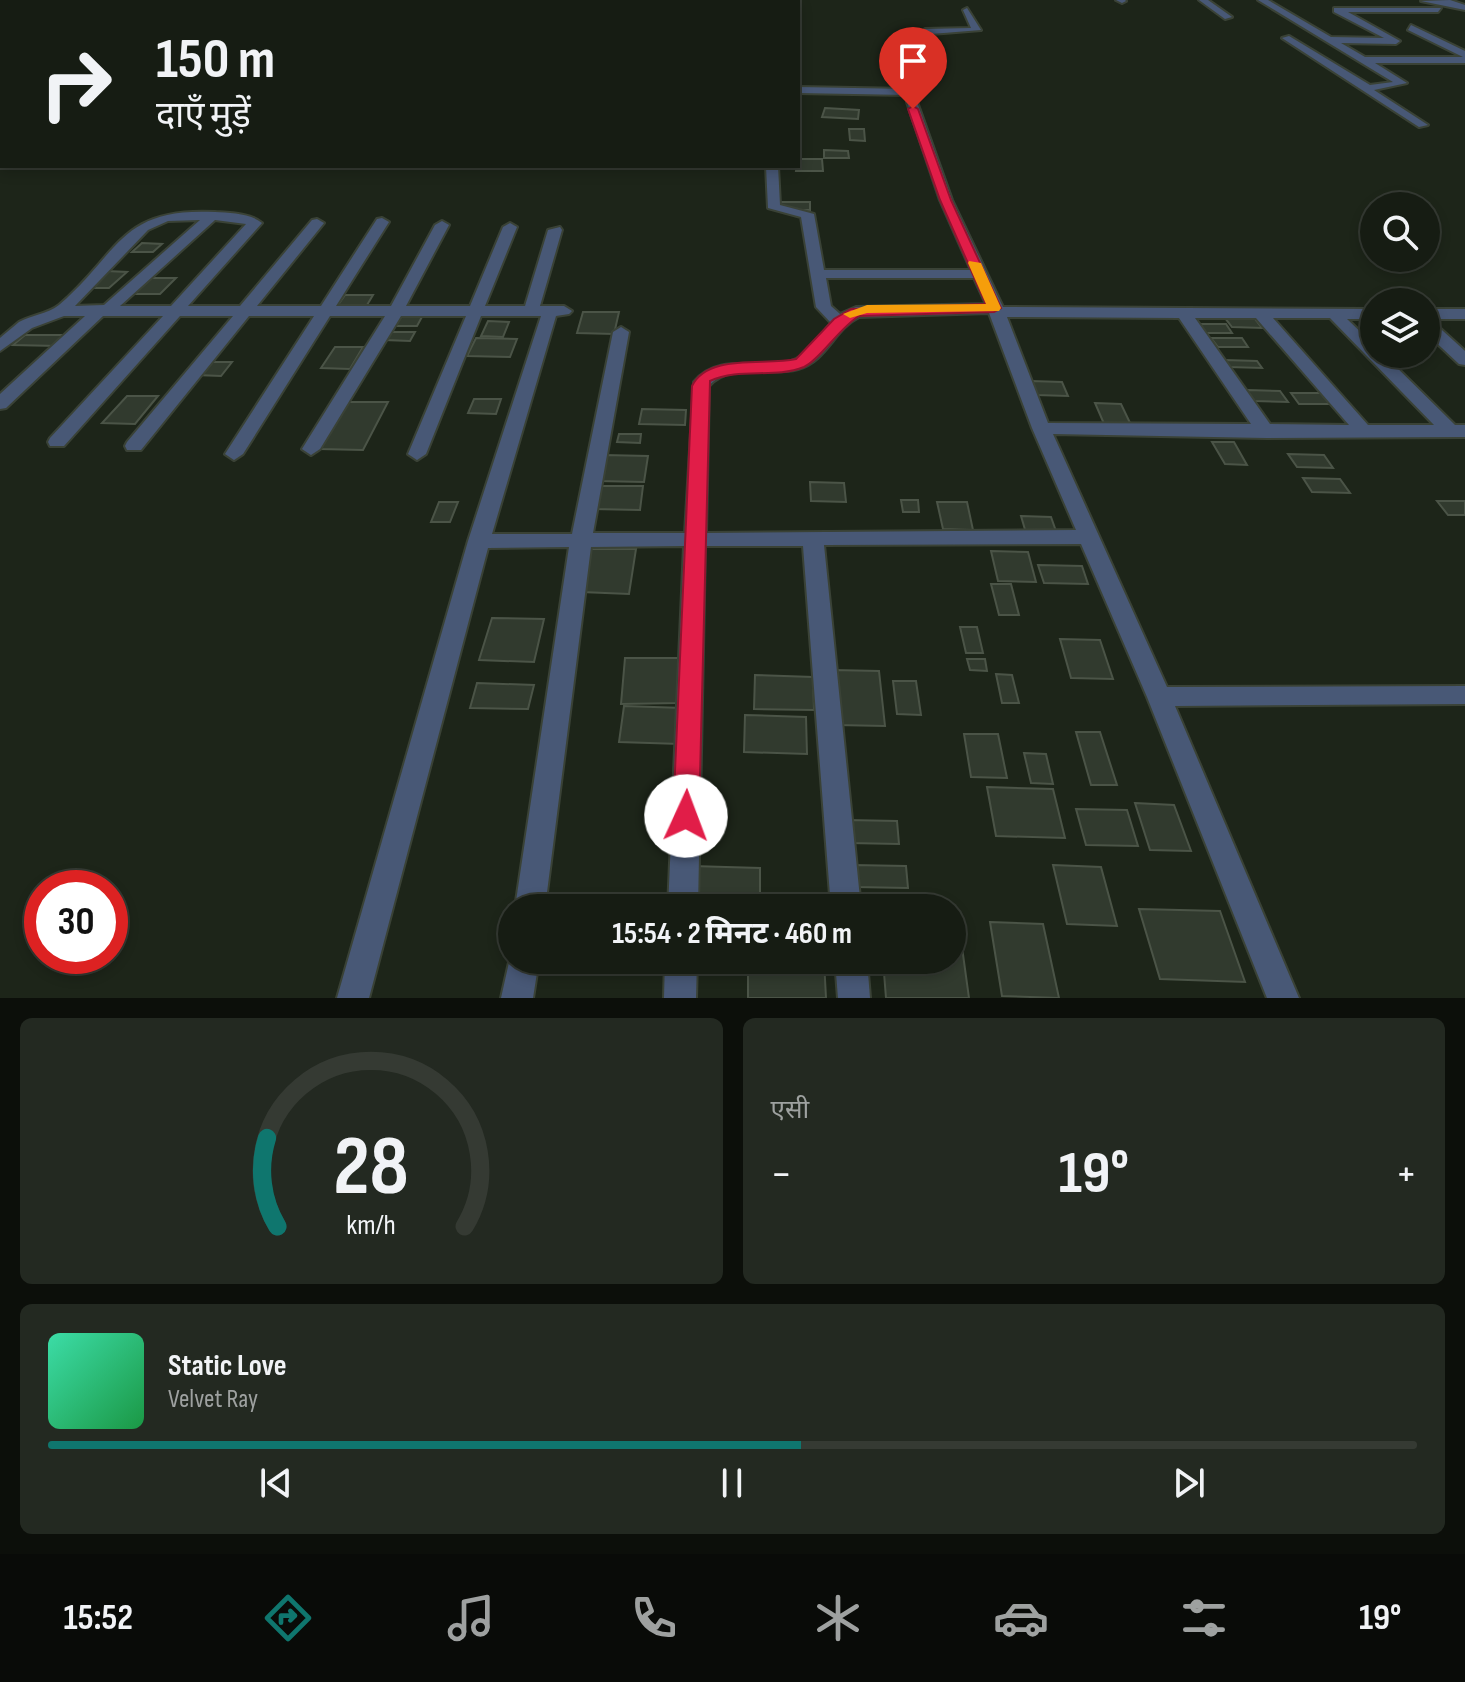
<!DOCTYPE html>
<html lang="hi">
<meta charset="utf-8">
<style>
body{margin:0;font-family:"Sofia Sans Condensed","Noto Sans Devanagari",sans-serif;background:#232921;color:#f1f3f6;height:100vh;display:flex;flex-direction:column;font-size:30px;white-space:nowrap}
*{box-sizing:border-box;margin:0}
p{font-size:26px;color:#9ea1a0}
.icon{flex:none;width:44px;height:44px;fill:none;stroke:currentColor;stroke-width:2;stroke-linecap:round;stroke-linejoin:round}
.map{position:relative;height:998px;overflow:hidden}
.sheet{display:flex;flex-direction:column;gap:20px;padding:20px;background:#0c0f0a;flex:1}
.sheet>*{flex:none}
.top-card{position:absolute;left:0px;top:0px;width:800px;height:168px;box-shadow:0 4px 12px #0003,0 0 0 2px #353a33;background:#161c13;color:#f1f3f6;overflow:hidden}
.buttons{position:absolute;left:1360px;top:192px;display:grid;gap:16px}
.buttons a{display:grid;place-items:center;width:80px;height:80px;border-radius:50%;background:#161c13;box-shadow:0 4px 12px #0003,0 0 0 2px #353a33;font-size:40px}
.speed{position:absolute;left:24px;top:870px;display:flex;gap:16px;font-size:40px;font-weight:700;text-align:center}
.speed>*{display:grid;place-content:center;width:104px;height:104px;border-radius:50%;background:#161c13;box-shadow:0 4px 12px #0003,0 0 0 2px #353a33;line-height:1}
.speed .limit{border:12px solid #d22;background:#fff;color:#111}
.pin{position:absolute;display:grid;place-items:center;width:68px;height:68px;color:#fff;margin:-82px -34px;border-radius:50% 50% 50% 0;rotate:-45deg;box-shadow:0 0 8px #0007}
.pin .icon{rotate:45deg}
.me{position:absolute;width:88px;margin:-44px;rotate:2deg;stroke-linejoin:round;filter:drop-shadow(0 0 6px #0008)}
.turn{display:flex;align-items:center;gap:28px;height:168px;padding:0 24px;font-size:36px}
.turn .icon{width:104px;height:104px;stroke-width:2.5}
.turn b{display:block;font-size:56px;line-height:68px}
.big{font-size:60px;font-weight:700;line-height:1.1}
.sheet .card{flex:1;display:flex;flex-direction:column;justify-content:center;gap:12px;min-width:0;padding:0 28px;border-radius:12px;background:#232921}
.sheet .dial{align-items:center;gap:0}
.dial svg{height:208px;overflow:visible;fill:none;stroke:#353a33;stroke-width:7;stroke-linecap:round;text-anchor:middle}
.dial text{fill:#f1f3f6;stroke:none}
.song{display:flex;align-items:center;gap:24px}
.cover{width:96px;height:96px;border-radius:12px;background:linear-gradient(135deg,hsl(160 70% 55%),hsl(140 70% 35%))}
.played{height:8px;border-radius:4px;background:linear-gradient(90deg,#0f766e 55%,#353a33 55%)}
.keys{display:flex;justify-content:space-around;direction:ltr}
.heat{display:flex;justify-content:space-between;align-items:center;font-size:44px;direction:ltr}
.sheet .tiles{flex:1;display:grid;gap:20px;grid-template-columns:1fr 1fr}
.card:last-child{grid-column:span 2}
.trip{position:absolute;left:498px;top:894px;width:468px;height:80px;border-radius:40px;background:#161c13;box-shadow:0 4px 12px #0003,0 0 0 2px #353a33;font-weight:700;line-height:80px;text-align:center}
.tabs{display:flex;height:128px;justify-content:space-around;align-items:center;background:#090b08;color:#9ea1a0}
.tabs .icon{width:56px;height:56px}
.tabs .selected{color:#0f766e}
.tabs b{font-size:36px;color:#f1f3f6}
.map>svg:first-child{display:block}
</style>
<div class="map">
<svg width="1465" height="998" viewBox="0 0 1465 998">
<rect width="100%" height="100%" fill="#1d2519"/>
<g fill="none" stroke-linecap="round" stroke-linejoin="round">
<polyline stroke="#00002e" stroke-width="4" points="403,2 412,0"/>
</g>
<g fill="#313a2e" stroke="#4b5447" stroke-width="2">
<polygon points="825,108 859,110 858,119 822,117"/>
<polygon points="849,129 864,129 865,141 850,140"/>
<polygon points="824,150 848,151 849,158 824,158"/>
<polygon points="798,159 822,159 823,171 796,171"/>
<rect x="779" y="202" width="31" height="8"/>
<polygon points="142,243 162,244 153,252 132,252"/>
<polygon points="106,271 127,272 109,288 88,288"/>
<polygon points="147,278 176,278 160,294 131,294"/>
<polygon points="345,295 373,295 367,305 338,305"/>
<polygon points="583,312 619,312 614,334 577,333"/>
<polygon points="398,315 423,315 417,326 391,326"/>
<polygon points="1225,318 1255,319 1262,328 1232,327"/>
<polygon points="488,321 509,322 503,337 481,336"/>
<polygon points="1196,324 1226,324 1232,333 1202,333"/>
<polygon points="390,332 415,332 410,341 385,340"/>
<polygon points="25,335 69,335 58,346 13,345"/>
<polygon points="476,338 517,339 510,357 467,356"/>
<polygon points="1211,338 1242,338 1248,347 1218,347"/>
<polygon points="335,347 363,347 350,369 321,368"/>
<polygon points="1224,360 1257,361 1262,368 1228,367"/>
<polygon points="209,362 232,362 221,376 197,375"/>
<polygon points="1031,381 1062,382 1068,396 1036,395"/>
<polygon points="1247,390 1280,391 1288,402 1254,401"/>
<polygon points="1291,393 1324,393 1332,404 1299,404"/>
<polygon points="127,396 158,396 135,424 102,423"/>
<polygon points="474,399 501,399 496,414 468,413"/>
<polygon points="349,402 388,402 363,450 320,449"/>
<polygon points="1095,403 1121,404 1132,427 1105,426"/>
<polygon points="642,409 686,410 685,425 639,424"/>
<polygon points="619,434 641,434 640,443 617,442"/>
<polygon points="1212,442 1234,442 1247,465 1225,464"/>
<polygon points="1288,454 1324,455 1333,468 1297,467"/>
<polygon points="604,455 648,456 644,482 598,481"/>
<polygon points="1303,478 1340,479 1350,493 1312,492"/>
<polygon points="810,482 844,483 846,502 811,501"/>
<polygon points="598,486 643,486 640,510 593,509"/>
<polygon points="901,500 918,500 919,512 903,512"/>
<polygon points="1437,501 1465,501 1465,515 1448,515"/>
<polygon points="439,502 458,502 450,522 431,522"/>
<polygon points="937,502 967,502 973,530 943,529"/>
<polygon points="1021,516 1051,517 1057,534 1026,533"/>
<polygon points="591,549 636,549 629,594 582,592"/>
<polygon points="991,551 1028,552 1036,582 998,581"/>
<polygon points="1038,565 1082,566 1088,584 1044,583"/>
<polygon points="991,584 1011,584 1019,615 999,615"/>
<polygon points="492,618 544,619 534,662 479,660"/>
<polygon points="960,627 977,627 983,653 966,653"/>
<polygon points="1060,639 1100,640 1113,679 1071,678"/>
<polygon points="625,658 679,658 678,703 621,704"/>
<polygon points="967,659 985,659 987,671 970,670"/>
<polygon points="833,670 879,671 885,726 836,725"/>
<polygon points="996,674 1012,675 1019,703 1002,703"/>
<polygon points="755,675 813,677 814,710 754,709"/>
<polygon points="893,681 916,681 921,715 897,714"/>
<polygon points="477,683 534,685 528,709 470,708"/>
<polygon points="624,706 683,708 680,744 619,742"/>
<polygon points="745,715 806,717 807,754 744,752"/>
<polygon points="1076,732 1100,732 1117,785 1091,785"/>
<polygon points="964,734 998,734 1007,778 971,777"/>
<polygon points="1024,753 1046,754 1053,784 1031,783"/>
<polygon points="987,787 1053,789 1065,838 996,836"/>
<polygon points="1135,803 1174,805 1191,851 1150,850"/>
<polygon points="1076,809 1127,810 1138,846 1086,845"/>
<polygon points="847,820 897,821 899,844 849,843"/>
<polygon points="853,865 906,866 908,888 855,887"/>
<polygon points="1053,865 1101,867 1117,926 1067,924"/>
<polygon points="692,866 760,868 760,908 689,908"/>
<polygon points="1139,909 1220,911 1245,982 1160,979"/>
<polygon points="952,918 958,918 969,998 886,998 883,960 952,960"/>
<polygon points="990,922 1043,924 1059,998 1002,996"/>
<polygon points="748,960 824,960 826,998 748,998"/>
</g>
<g fill="none" stroke-linecap="round" stroke-linejoin="round">
<defs>
<g id="minor">
<polygon points="1116,0 1125,0 1126,1 1122,3"/>
<polygon points="1199,0 1208,0 1232,17 1225,19"/>
<polygon points="1258,0 1268,0 1331,37 1384,38 1334,12 1334,8 1441,8 1438,12 1348,12 1400,41 1396,44 1341,43 1365,57 1463,57 1408,30 1411,25 1465,51 1465,63 1375,63 1407,83 1374,90 1428,125 1419,127 1282,38 1289,36 1370,85 1393,82"/>
<polygon points="1450,0 1465,5 1465,10 1421,1"/>
<path d="M967,8L981,30L931,34L917,102L952,200L1003,307L1374,309V319H1347L1374,345V354H1383L1455,425H1465V437L1266,438L1053,434L1167,687L1465,686V704L1175,706L1299,998H1267L1147,697L1081,544L824,545L861,908H831L803,546H705L698,908H668L684,546L591,547L545,908H515L569,547L488,548L369,998H337L468,541L541,316H481L426,454L417,460L408,454L466,316H401L320,449L311,455L302,449L385,316H330L243,454L234,460L225,454L314,316H249L141,450H127L125,446L127,442L233,316H180L64,446H50L48,442L50,438L163,316H103L6,408L0,409V394L85,316H64L32,328L0,351V338C6,333 13,327 19,322C31,315 48,314 59,305C120,253 119,207 215,212C230,213 250,213 262,223L188,306H240L312,220L317,219L324,223L257,306H321L377,219L382,218L389,222L336,306H391L435,225L442,221L449,225L406,306H470L503,227L510,223L517,227L485,306H525L548,230L560,227L562,230L540,306H564L572,311L569,314L556,316L492,534H572L613,332L621,327L629,332L593,533H685L694,382C720,350 763,373 796,359C811,352 820,335 831,323L816,307L801,217L768,208L766,166H778L780,205L814,214L824,270H971L940,200L907,102L908,95L798,93V87L910,89L925,29L971,28L963,10ZM200,220L104,305L75,306L148,230L168,221ZM215,220L246,224L171,306H120ZM826,278H974L986,304L856,307L840,314L831,306ZM989,313L1032,428L1076,530L706,533L709,386C728,362 771,377 798,369C827,361 834,329 859,317ZM1007,317L1179,318L1251,424L1048,423ZM1195,318H1256L1349,425L1270,424ZM1273,318H1330L1434,425H1368Z"/>
<polygon points="2,65 2,71 0,72 0,66"/>
<rect x="1426" y="309" width="39" height="10"/>
<polygon points="1426,319 1432,321 1465,351 1465,365 1459,364 1426,333"/>
<polygon points="512,949 512,960 539,960 533,998 501,998"/>
<polygon points="665,960 697,960 696,998 664,998"/>
<polygon points="835,960 867,960 870,998 838,998"/>
</g>
</defs>
<use href="#minor" stroke="#3a4236" stroke-width="4"/>
<use href="#minor" fill="#485876" fill-rule="evenodd"/>
</g>
<path fill="#e11d48" stroke="#92132f" stroke-width="2" d="M913,106L918,109L951,200L1001,308L994,312L859,316C839,328 820,360 804,367C774,379 740,367 710,381L699,816L695,823L686,827L677,823L673,816L692,386C708,353 765,366 796,359L834,319L851,309L986,304L940,200L908,109Z"/>
<polygon fill="#f59e0b" points="969,261 981,263 1001,308 999,311 867,313 850,318 843,314 867,305 986,304 968,263"/>
</svg>
<div class="buttons">
<a><svg class="icon" aria-label="search" viewBox="0 0 24 24"><circle cx="10" cy="10" r="6"/><path d="M15 15l6 6"/></svg></a>
<a><svg class="icon" aria-label="layers" viewBox="0 0 24 24"><path d="M12 4l9 5-9 5-9-5zM3 14l9 5 9-5"/></svg></a>
</div>
<div class="speed"><div class="limit">30</div></div>
<div class="pin" style="left:913px;top:109px;background:#d93025"><svg class="icon" aria-label="arrive" viewBox="0 0 24 24"><path d="M6 21V4h12l-3 4 3 4H6"/></svg></div>
<svg class="me" style="left:686px;top:816px" viewBox="-20 -20 40 40"><circle r="19" fill="#fff"/><path d="M0-13L10 11 0 6-10 11z" fill="#e11d48"/></svg>
<div class="trip">15:54 · 2 मिनट · 460 m</div>
<div class="top-card">
<div class="turn"><svg class="icon" aria-label="right" viewBox="0 0 24 24"><path d="M7 20v-9h11M14 6l5 5-5 5"/></svg><div><b>150 m</b>दाएँ मुड़ें</div></div>
</div>
</div>
<section class="sheet">
<div class="tiles">
<div class="card dial"><svg viewBox="0 0 100 80">
<path d="M14 69A42 42 0 1 1 86 69"/>
<path d="M14 69A42 42 0 0 1 10 35" stroke="#0f766e"/>
<text x="50" y="56" font-size="32" font-weight="700">28</text>
<text x="50" y="72" font-size="11">km/h</text>
</svg></div>
<div class="card"><p>एसी</p>
<div class="heat"><a>−</a><b class="big">19°</b><a>+</a></div>
</div>
<div class="card">
<div class="song"><i class="cover"></i><div><b>Static Love</b><p>Velvet Ray</p></div></div>
<div class="played"></div>
<div class="keys"><svg class="icon" aria-label="previous" viewBox="0 0 24 24"><path d="M18 5L8 12l10 7zM5 5v14"/></svg><svg class="icon" aria-label="pause" viewBox="0 0 24 24"><path d="M8 5v14M16 5v14"/></svg><svg class="icon" aria-label="next" viewBox="0 0 24 24"><path d="M6 5l10 7-10 7zM19 5v14"/></svg></div>
</div>
</div>
</section>
<nav class="tabs">
<b>15:52</b>
<svg class="icon selected" aria-label="directions" viewBox="0 0 24 24"><path d="M12 3l9 9-9 9-9-9zM9 14v-3h6M13 9l2 2-2 2"/></svg>
<svg class="icon" aria-label="music" viewBox="0 0 24 24"><path d="M9 18V5l10-2v13"/><circle cx="6" cy="18" r="3"/><circle cx="16" cy="16" r="3"/></svg>
<svg class="icon" aria-label="phone" viewBox="0 0 24 24"><path d="M5 4h4l2 5-3 2q2 4 5 5l2-3 5 2v4C11 20 4 13 5 4z"/></svg>
<svg class="icon" aria-label="climate" viewBox="0 0 24 24"><path d="M12 3v18M4 7l16 10M4 17L20 7"/></svg>
<svg class="icon" aria-label="car" viewBox="0 0 24 24"><path d="M5 17H2v-5l4-1 3-4h7l3 4 3 1v5h-3M9 17h6M6 11h13"/><circle cx="7" cy="17" r="2"/><circle cx="17" cy="17" r="2"/></svg>
<svg class="icon" aria-label="filters" viewBox="0 0 24 24"><path d="M4 7h16M4 17h16"/><circle cx="9" cy="7" r="2"/><circle cx="15" cy="17" r="2"/></svg>
<b>19°</b>
</nav>
